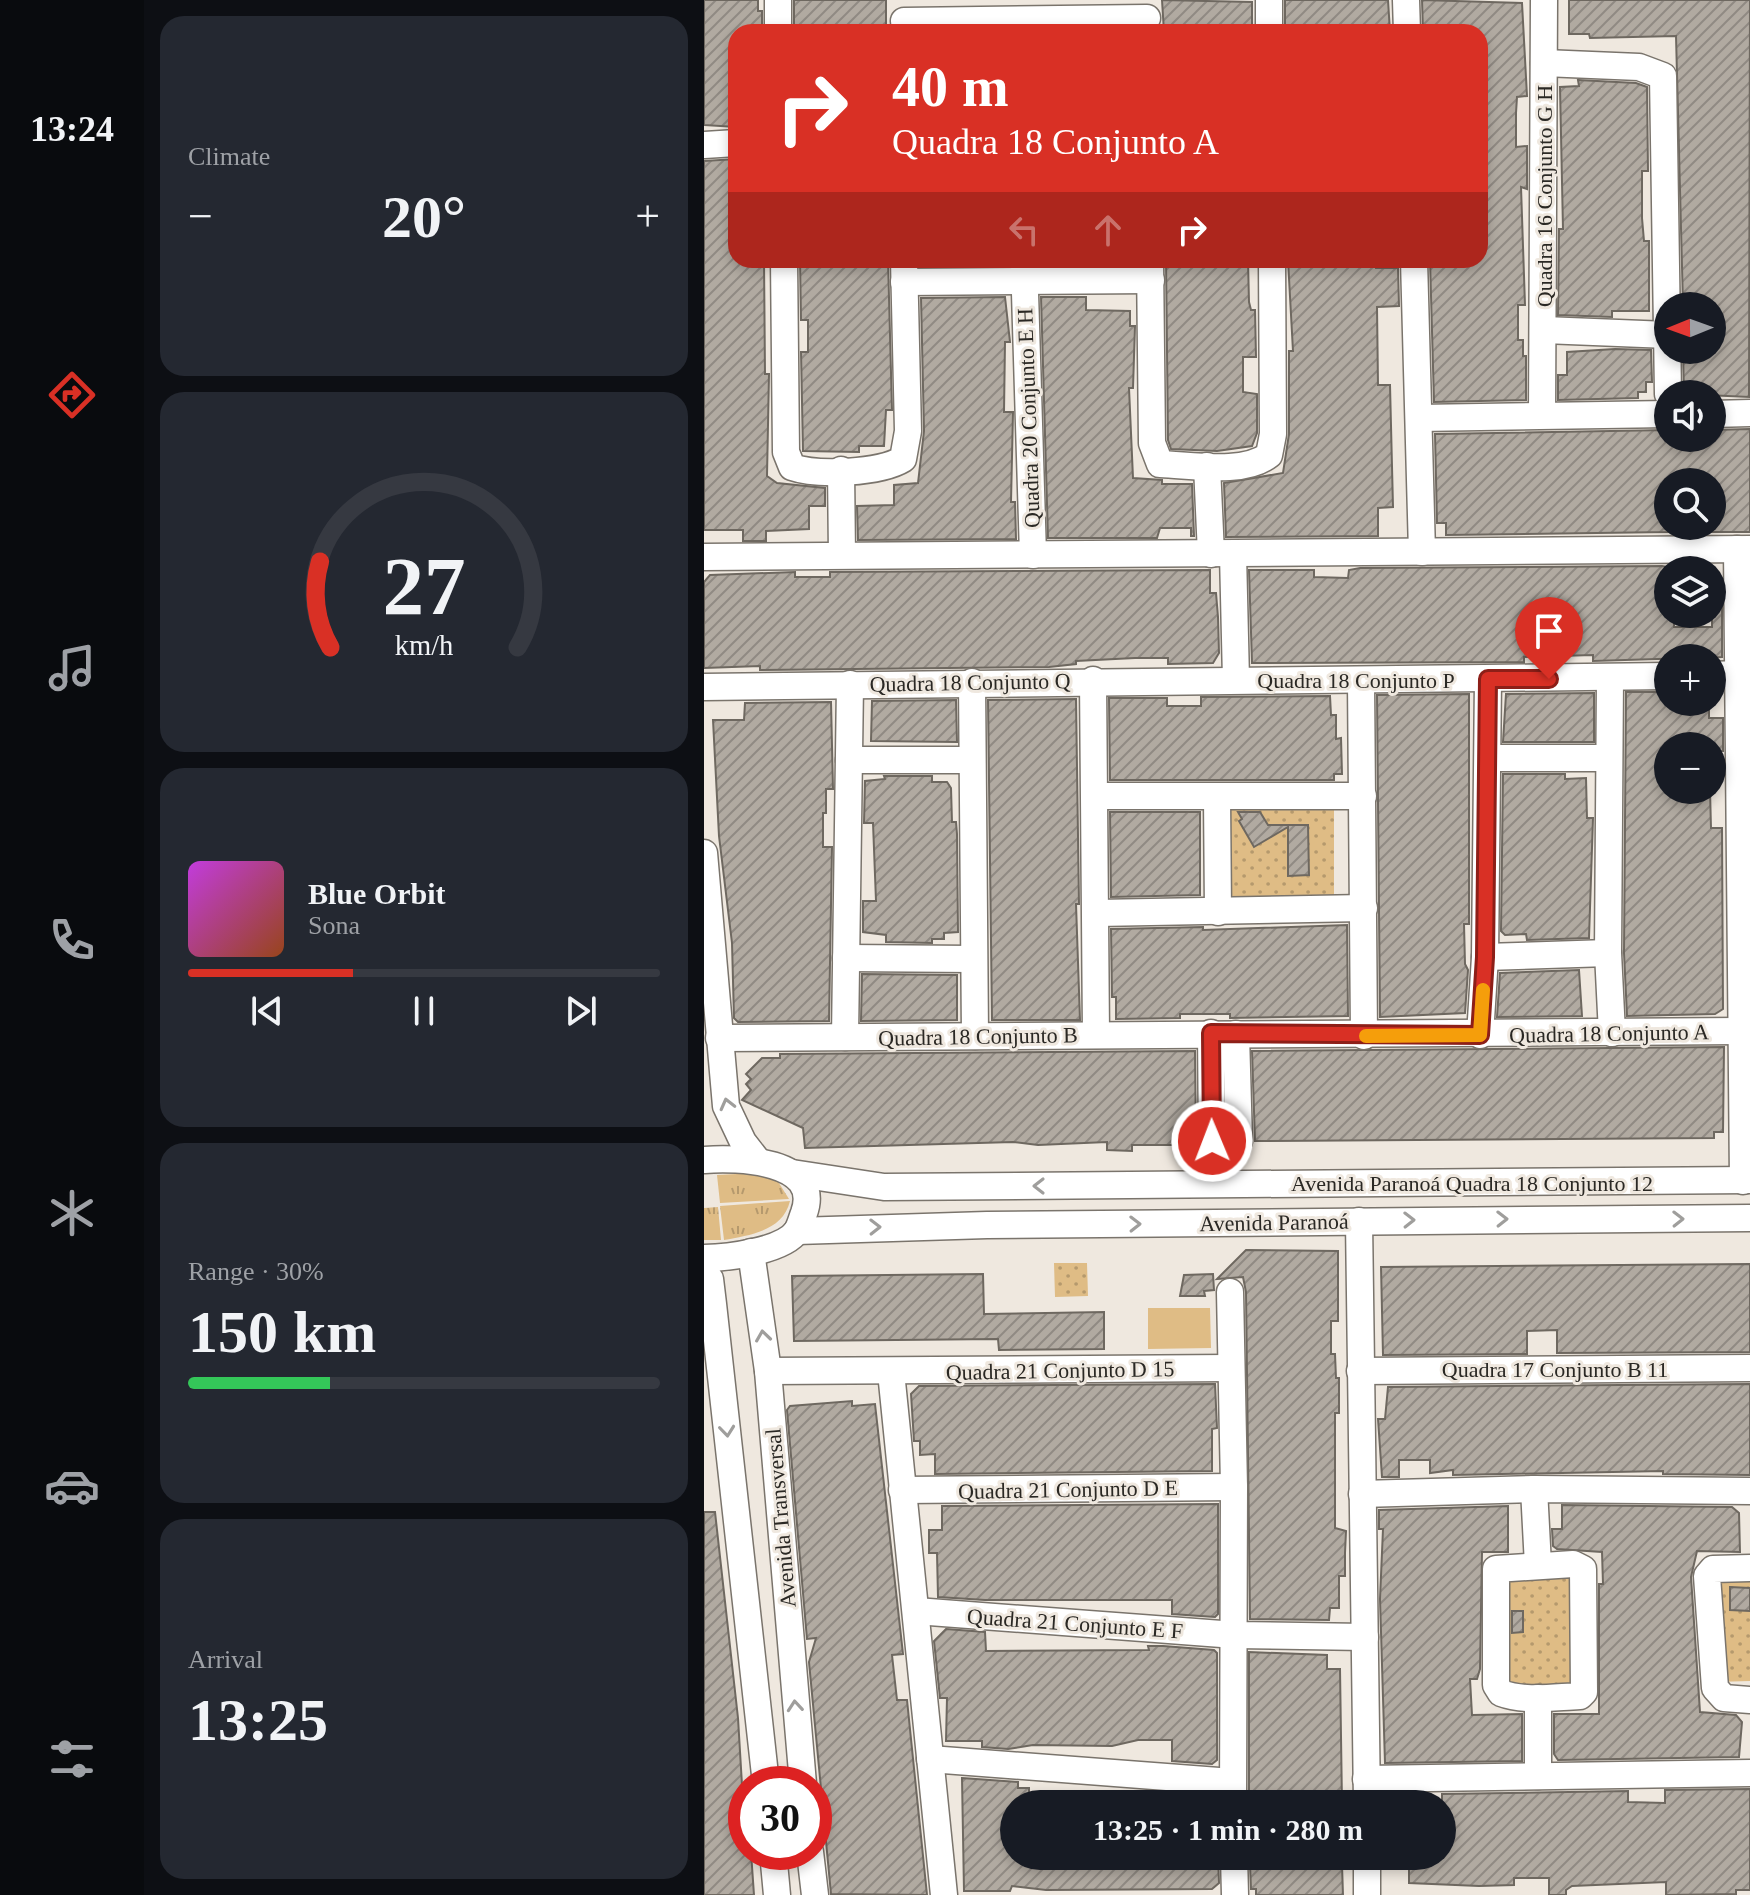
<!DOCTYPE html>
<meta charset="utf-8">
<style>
body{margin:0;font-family:Georgia,serif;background:#242831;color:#f1f3f6;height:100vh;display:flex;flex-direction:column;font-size:30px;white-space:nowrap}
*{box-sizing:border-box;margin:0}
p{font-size:26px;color:#9ea1a6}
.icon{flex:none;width:44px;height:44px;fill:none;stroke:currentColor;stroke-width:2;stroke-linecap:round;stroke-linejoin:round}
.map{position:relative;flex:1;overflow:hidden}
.side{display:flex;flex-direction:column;gap:16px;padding:16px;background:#0d0f14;width:560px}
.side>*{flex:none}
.top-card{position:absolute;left:24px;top:24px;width:760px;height:244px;border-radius:24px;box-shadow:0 4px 12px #0003;background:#d93025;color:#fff;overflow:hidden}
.needle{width:52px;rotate:269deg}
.controls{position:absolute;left:950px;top:292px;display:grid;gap:16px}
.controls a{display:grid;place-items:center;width:72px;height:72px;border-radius:50%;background:#171b24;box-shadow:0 4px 12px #0003;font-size:40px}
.speed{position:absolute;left:24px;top:1766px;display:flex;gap:16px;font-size:40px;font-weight:700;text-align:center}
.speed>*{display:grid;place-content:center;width:104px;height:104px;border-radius:50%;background:#171b24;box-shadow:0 4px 12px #0003;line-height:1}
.speed .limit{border:12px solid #d22;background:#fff;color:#111}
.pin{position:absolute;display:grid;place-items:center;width:68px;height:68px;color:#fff;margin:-82px -34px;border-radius:50% 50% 50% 0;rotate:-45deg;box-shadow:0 0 8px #0007}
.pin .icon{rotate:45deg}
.me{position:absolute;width:88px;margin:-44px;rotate:359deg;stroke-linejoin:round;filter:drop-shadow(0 0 6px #0008)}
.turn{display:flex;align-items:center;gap:28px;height:168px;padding:0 32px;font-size:36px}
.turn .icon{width:104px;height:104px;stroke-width:2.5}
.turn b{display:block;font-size:56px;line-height:68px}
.lanes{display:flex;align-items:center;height:76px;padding:0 32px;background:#0003;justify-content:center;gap:40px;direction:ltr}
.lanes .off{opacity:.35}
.big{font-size:60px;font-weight:700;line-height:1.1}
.side .tile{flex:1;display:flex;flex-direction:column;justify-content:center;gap:12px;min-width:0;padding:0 28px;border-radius:24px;background:#242831}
.side .dial{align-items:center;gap:0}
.dial svg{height:208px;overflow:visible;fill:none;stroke:#363941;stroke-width:7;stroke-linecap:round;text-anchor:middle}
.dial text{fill:#f1f3f6;stroke:none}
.song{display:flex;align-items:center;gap:24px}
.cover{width:96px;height:96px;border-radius:12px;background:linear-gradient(135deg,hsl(290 70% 55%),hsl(20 70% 35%))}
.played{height:8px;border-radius:4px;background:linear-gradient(90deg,#d93025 35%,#363941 35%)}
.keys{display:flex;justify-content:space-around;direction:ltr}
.heat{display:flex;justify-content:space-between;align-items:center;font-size:44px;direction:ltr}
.charge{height:12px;border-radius:6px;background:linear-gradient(90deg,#34c759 30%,#363941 0)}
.trip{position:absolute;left:296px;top:1790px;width:456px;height:80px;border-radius:40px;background:#171b24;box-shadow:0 4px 12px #0003;font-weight:700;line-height:80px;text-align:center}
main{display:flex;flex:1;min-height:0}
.dock{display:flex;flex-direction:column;width:144px;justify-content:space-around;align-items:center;background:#090b0e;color:#9ea1a6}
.dock .icon{width:56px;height:56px}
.dock .current{color:#d93025}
.dock b{font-size:36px;color:#f1f3f6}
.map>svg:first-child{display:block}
</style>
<main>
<nav class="dock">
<b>13:24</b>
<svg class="icon current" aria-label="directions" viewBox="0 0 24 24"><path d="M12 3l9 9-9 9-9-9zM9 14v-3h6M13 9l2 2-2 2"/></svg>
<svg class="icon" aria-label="music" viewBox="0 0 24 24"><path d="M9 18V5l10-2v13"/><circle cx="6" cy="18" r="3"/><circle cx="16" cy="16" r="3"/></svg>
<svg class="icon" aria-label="phone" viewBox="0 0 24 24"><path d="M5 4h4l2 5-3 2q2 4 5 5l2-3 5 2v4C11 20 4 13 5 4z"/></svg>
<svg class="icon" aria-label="climate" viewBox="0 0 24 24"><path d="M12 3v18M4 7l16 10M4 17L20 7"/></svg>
<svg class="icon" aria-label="car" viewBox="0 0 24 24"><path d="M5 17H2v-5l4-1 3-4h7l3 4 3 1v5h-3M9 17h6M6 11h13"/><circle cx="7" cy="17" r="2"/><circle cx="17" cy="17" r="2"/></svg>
<svg class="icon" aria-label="filters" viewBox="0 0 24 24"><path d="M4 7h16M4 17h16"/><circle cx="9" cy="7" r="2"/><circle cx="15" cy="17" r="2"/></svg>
</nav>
<section class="side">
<div class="tile"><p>Climate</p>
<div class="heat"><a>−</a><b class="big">20°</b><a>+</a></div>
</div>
<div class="tile dial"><svg viewBox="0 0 100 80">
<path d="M14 69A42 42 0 1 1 86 69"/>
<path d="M14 69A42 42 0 0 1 10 36" stroke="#d93025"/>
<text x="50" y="56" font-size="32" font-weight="700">27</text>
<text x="50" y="72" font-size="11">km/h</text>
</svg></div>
<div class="tile">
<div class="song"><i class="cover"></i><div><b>Blue Orbit</b><p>Sona</p></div></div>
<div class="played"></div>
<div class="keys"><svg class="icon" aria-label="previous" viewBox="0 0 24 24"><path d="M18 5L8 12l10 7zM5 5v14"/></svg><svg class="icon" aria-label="pause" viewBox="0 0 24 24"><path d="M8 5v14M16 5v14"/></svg><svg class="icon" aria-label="next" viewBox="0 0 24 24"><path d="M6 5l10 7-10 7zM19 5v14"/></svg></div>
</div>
<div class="tile"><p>Range · 30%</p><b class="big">150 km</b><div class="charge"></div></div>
<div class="tile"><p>Arrival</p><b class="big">13:25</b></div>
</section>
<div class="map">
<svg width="1046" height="1895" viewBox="0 0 1046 1895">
<defs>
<pattern id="grass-tufts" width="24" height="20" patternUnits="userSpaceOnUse" patternTransform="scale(2)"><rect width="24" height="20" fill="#dfbc85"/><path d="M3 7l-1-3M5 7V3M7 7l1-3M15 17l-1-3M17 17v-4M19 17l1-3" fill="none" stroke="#b5996d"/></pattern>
<pattern id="park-dots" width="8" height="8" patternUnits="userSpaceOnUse" patternTransform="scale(2)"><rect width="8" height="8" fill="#dfbc85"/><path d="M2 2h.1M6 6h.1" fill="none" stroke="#b5996d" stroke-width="1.8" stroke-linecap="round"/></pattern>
<pattern id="building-hatch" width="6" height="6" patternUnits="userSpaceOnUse" patternTransform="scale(2)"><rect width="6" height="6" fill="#b1aaa1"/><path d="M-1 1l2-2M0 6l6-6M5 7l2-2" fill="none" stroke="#908a83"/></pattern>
</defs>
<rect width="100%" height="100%" fill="#efe8df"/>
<g fill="url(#grass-tufts)">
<polygon points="53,1173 73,1180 85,1199 16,1203 13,1175"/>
<path d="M86,1201C79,1231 46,1235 20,1240L16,1206Z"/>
<polygon points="14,1207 17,1240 0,1240 0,1208"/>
</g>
<g fill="url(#park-dots)">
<polygon points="518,805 630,805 630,897 519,905"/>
<polygon points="350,1263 383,1263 384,1296 351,1297"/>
<polygon points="867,1561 870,1685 798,1687 795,1565"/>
<polygon points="1046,1572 1046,1681 1012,1682 1008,1573"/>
</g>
<polygon fill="#dfbc85" points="444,1308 506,1308 507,1348 444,1349"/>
<g fill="url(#building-hatch)" stroke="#6e6860" stroke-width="2">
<polygon points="0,0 54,0 54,11 58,11 58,32 32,32 32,127 0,125"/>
<rect x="90" y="0" width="92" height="32"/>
<polygon points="458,0 548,2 548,32 460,32"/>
<polygon points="581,0 684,0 686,32 581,32"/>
<polygon points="718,0 818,3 823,96 813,97 812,113 812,147 823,146 823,189 817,187 821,305 814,305 814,340 819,340 819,356 822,356 822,400 730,402 726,260 776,260 776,32 719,32"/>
<polygon points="865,0 1046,0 1045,397 980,394 979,351 1008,350 1008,306 979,305 972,36 886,38 885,34 865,34"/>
<polygon points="874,80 932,83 943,87 944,171 938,171 938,218 940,241 945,241 945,311 908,311 908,317 854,315 855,229 859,229 856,87 875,86"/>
<polygon points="32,159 32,260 60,260 61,374 65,374 63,476 73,483 121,488 121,506 105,506 105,529 62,531 62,541 39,541 39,530 0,530 0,161"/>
<polygon points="96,260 184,260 188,410 182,410 180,446 155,446 155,452 99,451 97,352 104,352 104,320 97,320"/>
<polygon points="462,260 544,260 545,302 547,310 551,310 552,357 539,357 539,392 553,394 553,433 548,446 513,451 467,449 464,440"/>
<polygon points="584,260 672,260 672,268 694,268 695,306 673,307 674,385 686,385 689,507 674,508 674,536 522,537 520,483 579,473 585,434 585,351 589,351"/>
<polygon points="301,297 306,342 301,342 300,412 309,412 307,502 311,502 312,539 154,540 153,506 190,505 190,485 214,483 220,431 217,298"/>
<polygon points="337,297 382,297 382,310 426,311 426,326 431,326 429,388 425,388 429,478 458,480 458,484 488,484 490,536 487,536 487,528 456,528 453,538 344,538"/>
<polygon points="911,349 947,350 948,382 942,382 942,392 934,392 934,398 854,400 854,375 863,375 863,352"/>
<polygon points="1046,429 1046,532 1008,532 1008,482 964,482 964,532 742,535 742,523 733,523 731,434 964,430 964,438 1008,438 1008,430"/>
<polygon points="958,566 964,567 964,614 970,614 970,627 1008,627 1008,606 1018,607 1018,657 889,661 889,655 820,657 820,662 548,663 545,570 610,570 610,577 644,578 645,570 656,568"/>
<polygon points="506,570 506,593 512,593 514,617 515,653 509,663 464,664 464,658 431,658 372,661 372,664 345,667 56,670 56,666 0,668 0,582 6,575 91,572 91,577 126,577 126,572"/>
<polygon points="922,692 964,692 964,702 1005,702 1005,718 1019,718 1019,751 1008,751 1008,746 964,746 964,790 1006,790 1007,828 1018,828 1019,1009 1011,1014 923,1016 920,953"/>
<polygon points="890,693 890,742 799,742 802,694"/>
<polygon points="765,694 765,924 760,924 761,964 764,970 761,1013 676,1017 673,695"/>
<polygon points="626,696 627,715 632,715 632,739 637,738 638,774 630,774 630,780 406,780 405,698 463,698 463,706 497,706 497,697"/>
<polygon points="372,699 375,904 372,904 376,1020 288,1020 284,700"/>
<polygon points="252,700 253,742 167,741 168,701"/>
<polygon points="127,702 129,789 122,789 122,813 119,813 119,847 128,847 125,1021 34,1022 30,1018 28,943 15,836 9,720 40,720 41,703"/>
<polygon points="799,774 861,774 861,779 882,778 883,818 889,818 885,938 823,940 822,934 801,935 797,931"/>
<polygon points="180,776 228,776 228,782 243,782 247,788 248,822 252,822 253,834 254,932 240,933 240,939 228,939 228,943 182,942 182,935 159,932 159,901 172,901 169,823 160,823 161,781 181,779"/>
<polygon points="406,812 496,812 496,895 407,897"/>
<polygon points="534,812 556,812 564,825 604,825 605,875 584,876 584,827 550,847 535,821 538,819"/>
<polygon points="643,925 644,1016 526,1018 526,1014 476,1014 476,1018 412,1019 412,997 408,997 407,929 499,927 499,930"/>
<polygon points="875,970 878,1016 793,1017 796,973"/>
<polygon points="158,974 253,975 253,1020 157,1021"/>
<polygon points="1020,1047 1019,1132 1010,1132 1010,1138 551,1141 548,1051"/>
<polygon points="491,1051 492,1141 495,1150 474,1150 474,1145 428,1145 428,1151 403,1150 403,1142 334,1145 309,1142 101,1148 99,1128 38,1100 47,1090 42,1084 47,1079 42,1074 58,1058 76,1058 76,1054"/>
<polygon points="542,1250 634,1251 634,1321 627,1321 627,1354 631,1354 632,1378 635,1378 635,1413 631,1413 631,1528 642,1531 641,1553 641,1576 635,1576 635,1608 626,1608 625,1620 546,1619 542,1292 539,1277 513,1279"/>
<polygon points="1046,1264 1046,1352 853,1353 853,1330 823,1331 823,1354 679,1355 677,1267"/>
<polygon points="279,1274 280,1314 400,1312 400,1349 295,1350 294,1339 90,1341 88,1276"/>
<polygon points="509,1274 510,1290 500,1291 501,1296 476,1296 480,1275"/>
<polygon points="511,1384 513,1428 508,1429 508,1471 231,1474 231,1454 216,1455 216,1441 210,1441 207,1394 215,1386"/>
<polygon points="1046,1384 1046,1475 959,1474 959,1471 749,1475 749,1470 726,1473 726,1460 695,1460 695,1477 678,1477 674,1419 681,1419 684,1387"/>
<polygon points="148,1401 148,1406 171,1404 199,1654 188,1655 193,1700 203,1700 223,1895 127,1894 105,1662 112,1638 103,1639 83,1410 86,1406"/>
<polygon points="514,1504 514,1614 511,1617 468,1614 468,1600 281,1600 234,1597 233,1553 225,1553 225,1530 238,1530 238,1506"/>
<polygon points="858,1505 1028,1507 1035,1513 1036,1552 993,1551 987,1577 996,1712 1032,1715 1038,1722 1035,1757 854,1760 850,1754 850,1714 895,1714 895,1584 899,1584 898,1552 853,1549 849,1546 848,1529 858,1529"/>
<polygon points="804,1506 804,1552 778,1552 776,1669 773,1679 766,1679 768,1715 818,1714 818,1761 681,1763 676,1599 679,1529 675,1529 675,1510"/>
<polygon points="0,1512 11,1512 34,1718 42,1852 47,1852 50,1895 0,1895"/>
<polygon points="1026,1587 1046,1588 1046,1611 1026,1610"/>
<polygon points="808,1611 819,1611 819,1632 808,1633"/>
<polygon points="242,1629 281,1632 282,1651 445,1650 444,1646 459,1646 510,1650 513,1653 513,1760 508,1764 468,1761 468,1740 434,1740 408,1746 329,1745 304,1749 278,1747 278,1741 242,1741 243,1698 236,1698 230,1641"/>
<polygon points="545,1652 623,1655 623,1669 636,1669 638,1804 545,1804"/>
<polygon points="258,1778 314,1782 314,1788 325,1788 325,1804 310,1804 310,1856 514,1856 515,1883 508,1889 342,1890 308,1886 306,1891 260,1891"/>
<polygon points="1046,1789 1046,1890 1032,1890 1032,1894 962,1895 962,1882 868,1886 862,1890 862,1895 845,1895 845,1878 810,1878 810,1885 775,1886 705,1883 705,1856 738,1856 738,1794 924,1791 924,1802 961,1803 961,1790"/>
<polygon points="561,1856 633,1856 633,1865 638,1865 639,1895 552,1895 552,1889 547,1889 546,1865 561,1865"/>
</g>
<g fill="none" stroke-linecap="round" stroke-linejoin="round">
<defs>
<g id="minor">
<polyline points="74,0 74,32"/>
<polyline points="565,0 565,32"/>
<polyline points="702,0 703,32"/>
<polyline points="200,21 443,18"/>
<polyline points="840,63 935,67 959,76 964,394"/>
<polyline points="0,145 32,143"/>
<path d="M80,260L82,452L88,467C114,476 176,473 199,459L204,431L200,260"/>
<polyline points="320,260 329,555"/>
<path d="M446,260L448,443L456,464C488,465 539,475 565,455L569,434L568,260"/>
<polyline points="710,260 718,552"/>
<polyline points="200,282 447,280"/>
<polyline points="840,330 964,335"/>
<polyline points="1008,414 1046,413"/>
<polyline points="838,415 840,0"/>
<polyline points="715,418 964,414"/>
<polyline points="503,466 507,554"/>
<polyline points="137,470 138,555"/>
<polyline points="1033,549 1039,1181"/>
<polyline points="529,554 532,680"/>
<polyline points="0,557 1046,549"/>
<polyline points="1008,675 1034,674"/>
<polyline points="906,678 904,953 908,1033"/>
<polyline points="389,680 392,1035"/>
<polyline points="657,681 660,1036"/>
<polyline points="268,682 271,1036"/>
<polyline points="0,687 964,676"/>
<polyline points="784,758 904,758"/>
<polyline points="145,760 267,760"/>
<polyline points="392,796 659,796"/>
<polyline points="513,798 514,912"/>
<polyline points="0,853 22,1106 39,1142 53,1160"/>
<polyline points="393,913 660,908"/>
<polyline points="781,957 904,953"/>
<polyline points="142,958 269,959"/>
<polyline points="507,1033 508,1141"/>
<polyline points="532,1034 535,1141"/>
<polyline points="776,1035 781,957 784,679"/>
<polyline points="141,1037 146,684"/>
<polyline points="15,1038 1037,1031"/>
<path d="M0,1160C33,1157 119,1160 100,1213C98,1218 96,1226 93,1231C79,1251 23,1258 0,1258"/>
<polyline points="88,1173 180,1187 1046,1180"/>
<polyline points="655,1221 663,1804"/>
<polyline points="93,1231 283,1225 1046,1218"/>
<polyline points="47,1252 64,1371 99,1784"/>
<polyline points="0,1272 6,1279 9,1304 62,1784"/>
<polyline points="526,1292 530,1487 529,1804"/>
<polyline points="64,1371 526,1368"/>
<polyline points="656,1371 1046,1368"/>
<polyline points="187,1372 240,1895"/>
<polyline points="830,1489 834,1565"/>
<polyline points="198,1490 530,1487"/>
<polyline points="658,1494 830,1489 1046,1491"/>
<path d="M869,1564L879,1569L880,1692L876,1696C850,1697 821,1702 797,1693L792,1685V1569Z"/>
<polyline points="1046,1568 1009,1569 1003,1576 1011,1688 1020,1698 1046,1700"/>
<polyline points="212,1611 531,1635 661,1637"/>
<polyline points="834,1698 834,1776"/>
<polyline points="226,1759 528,1782"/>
<polyline points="662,1779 1046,1773"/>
<polyline points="69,1852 73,1895"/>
<polyline points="106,1852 111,1895"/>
<polyline points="530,1856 531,1895"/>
<polyline points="663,1856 663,1895"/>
</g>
</defs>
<use href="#minor" stroke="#7a746c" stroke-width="29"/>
<use href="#minor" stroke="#fff" stroke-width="26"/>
</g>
<defs><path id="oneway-chevron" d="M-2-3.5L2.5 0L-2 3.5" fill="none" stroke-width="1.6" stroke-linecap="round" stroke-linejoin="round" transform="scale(2)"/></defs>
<g stroke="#9f9e9c">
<use href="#oneway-chevron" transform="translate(23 1104) rotate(-104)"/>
<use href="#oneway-chevron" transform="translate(335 1186) rotate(180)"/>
<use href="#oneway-chevron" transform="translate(798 1219) rotate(-1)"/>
<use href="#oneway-chevron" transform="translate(974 1219) rotate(-1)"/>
<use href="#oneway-chevron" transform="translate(705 1220) rotate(-1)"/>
<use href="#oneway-chevron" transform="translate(431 1224) rotate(-1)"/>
<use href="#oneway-chevron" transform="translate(171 1227) rotate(-1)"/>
<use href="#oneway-chevron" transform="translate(59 1336) rotate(-98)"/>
<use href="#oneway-chevron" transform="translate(23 1431) rotate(84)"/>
<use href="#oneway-chevron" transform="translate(91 1706) rotate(-95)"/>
</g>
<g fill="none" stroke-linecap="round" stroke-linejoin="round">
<defs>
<polyline id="route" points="508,1141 507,1033 776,1035 781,957 784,679 845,679"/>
</defs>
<use href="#route" stroke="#8d1f18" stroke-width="20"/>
<use href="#route" stroke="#d93025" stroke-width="14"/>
<polyline stroke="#f59e0b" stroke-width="14" points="662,1036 776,1035 779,990"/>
</g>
<g text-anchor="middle" stroke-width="6" stroke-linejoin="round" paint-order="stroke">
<g font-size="22" fill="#2a2824" stroke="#efe8df">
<text transform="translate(840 196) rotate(-90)" y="8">Quadra 16 Conjunto G H</text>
<text transform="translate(324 418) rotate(-92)" y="8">Quadra 20 Conjunto E H</text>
<text x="652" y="688">Quadra 18 Conjunto P</text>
<text transform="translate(266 682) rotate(-1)" y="8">Quadra 18 Conjunto Q</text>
<text transform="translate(905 1033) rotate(-1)" y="8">Quadra 18 Conjunto A</text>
<text transform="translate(274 1036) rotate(-1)" y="8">Quadra 18 Conjunto B</text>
<text x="768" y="1191">Avenida Paranoá Quadra 18 Conjunto 12</text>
<text transform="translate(570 1222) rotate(-1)" y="8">Avenida Paranoá</text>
<text x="851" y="1377">Quadra 17 Conjunto B 11</text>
<text transform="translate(356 1370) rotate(-1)" y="8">Quadra 21 Conjunto D 15</text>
<text transform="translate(364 1489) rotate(-1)" y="8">Quadra 21 Conjunto D E</text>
<text transform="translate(76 1518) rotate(-95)" y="8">Avenida Transversal</text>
<text transform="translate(371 1623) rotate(4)" y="8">Quadra 21 Conjunto E F</text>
</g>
</g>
</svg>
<div class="controls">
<a><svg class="needle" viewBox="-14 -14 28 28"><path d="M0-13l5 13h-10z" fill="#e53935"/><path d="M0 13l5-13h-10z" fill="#9ea1a6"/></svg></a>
<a><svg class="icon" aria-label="sound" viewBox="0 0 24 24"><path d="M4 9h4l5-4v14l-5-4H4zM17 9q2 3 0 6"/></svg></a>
<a><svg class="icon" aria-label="search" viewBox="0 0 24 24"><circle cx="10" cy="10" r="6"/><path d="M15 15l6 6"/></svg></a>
<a><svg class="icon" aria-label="layers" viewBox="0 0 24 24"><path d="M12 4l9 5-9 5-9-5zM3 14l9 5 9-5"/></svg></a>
<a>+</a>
<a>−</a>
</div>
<div class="speed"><div class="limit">30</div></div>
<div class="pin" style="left:845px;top:679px;background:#d93025"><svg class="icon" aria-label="arrive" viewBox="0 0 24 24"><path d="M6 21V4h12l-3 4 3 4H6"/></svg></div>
<svg class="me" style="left:508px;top:1141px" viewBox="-20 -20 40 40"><circle r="17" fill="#d93025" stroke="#fff" stroke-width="3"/><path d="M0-11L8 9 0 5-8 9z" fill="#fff"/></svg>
<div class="trip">13:25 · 1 min · 280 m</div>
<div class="top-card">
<div class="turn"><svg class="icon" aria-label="right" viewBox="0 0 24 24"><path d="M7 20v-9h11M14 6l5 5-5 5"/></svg><div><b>40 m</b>Quadra 18 Conjunto A</div></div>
<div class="lanes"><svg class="icon off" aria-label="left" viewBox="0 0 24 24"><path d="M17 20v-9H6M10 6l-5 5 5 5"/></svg><svg class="icon off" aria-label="ahead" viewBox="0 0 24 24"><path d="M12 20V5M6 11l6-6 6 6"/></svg><svg class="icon" aria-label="right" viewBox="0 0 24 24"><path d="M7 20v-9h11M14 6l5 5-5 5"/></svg></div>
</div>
</div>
</main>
